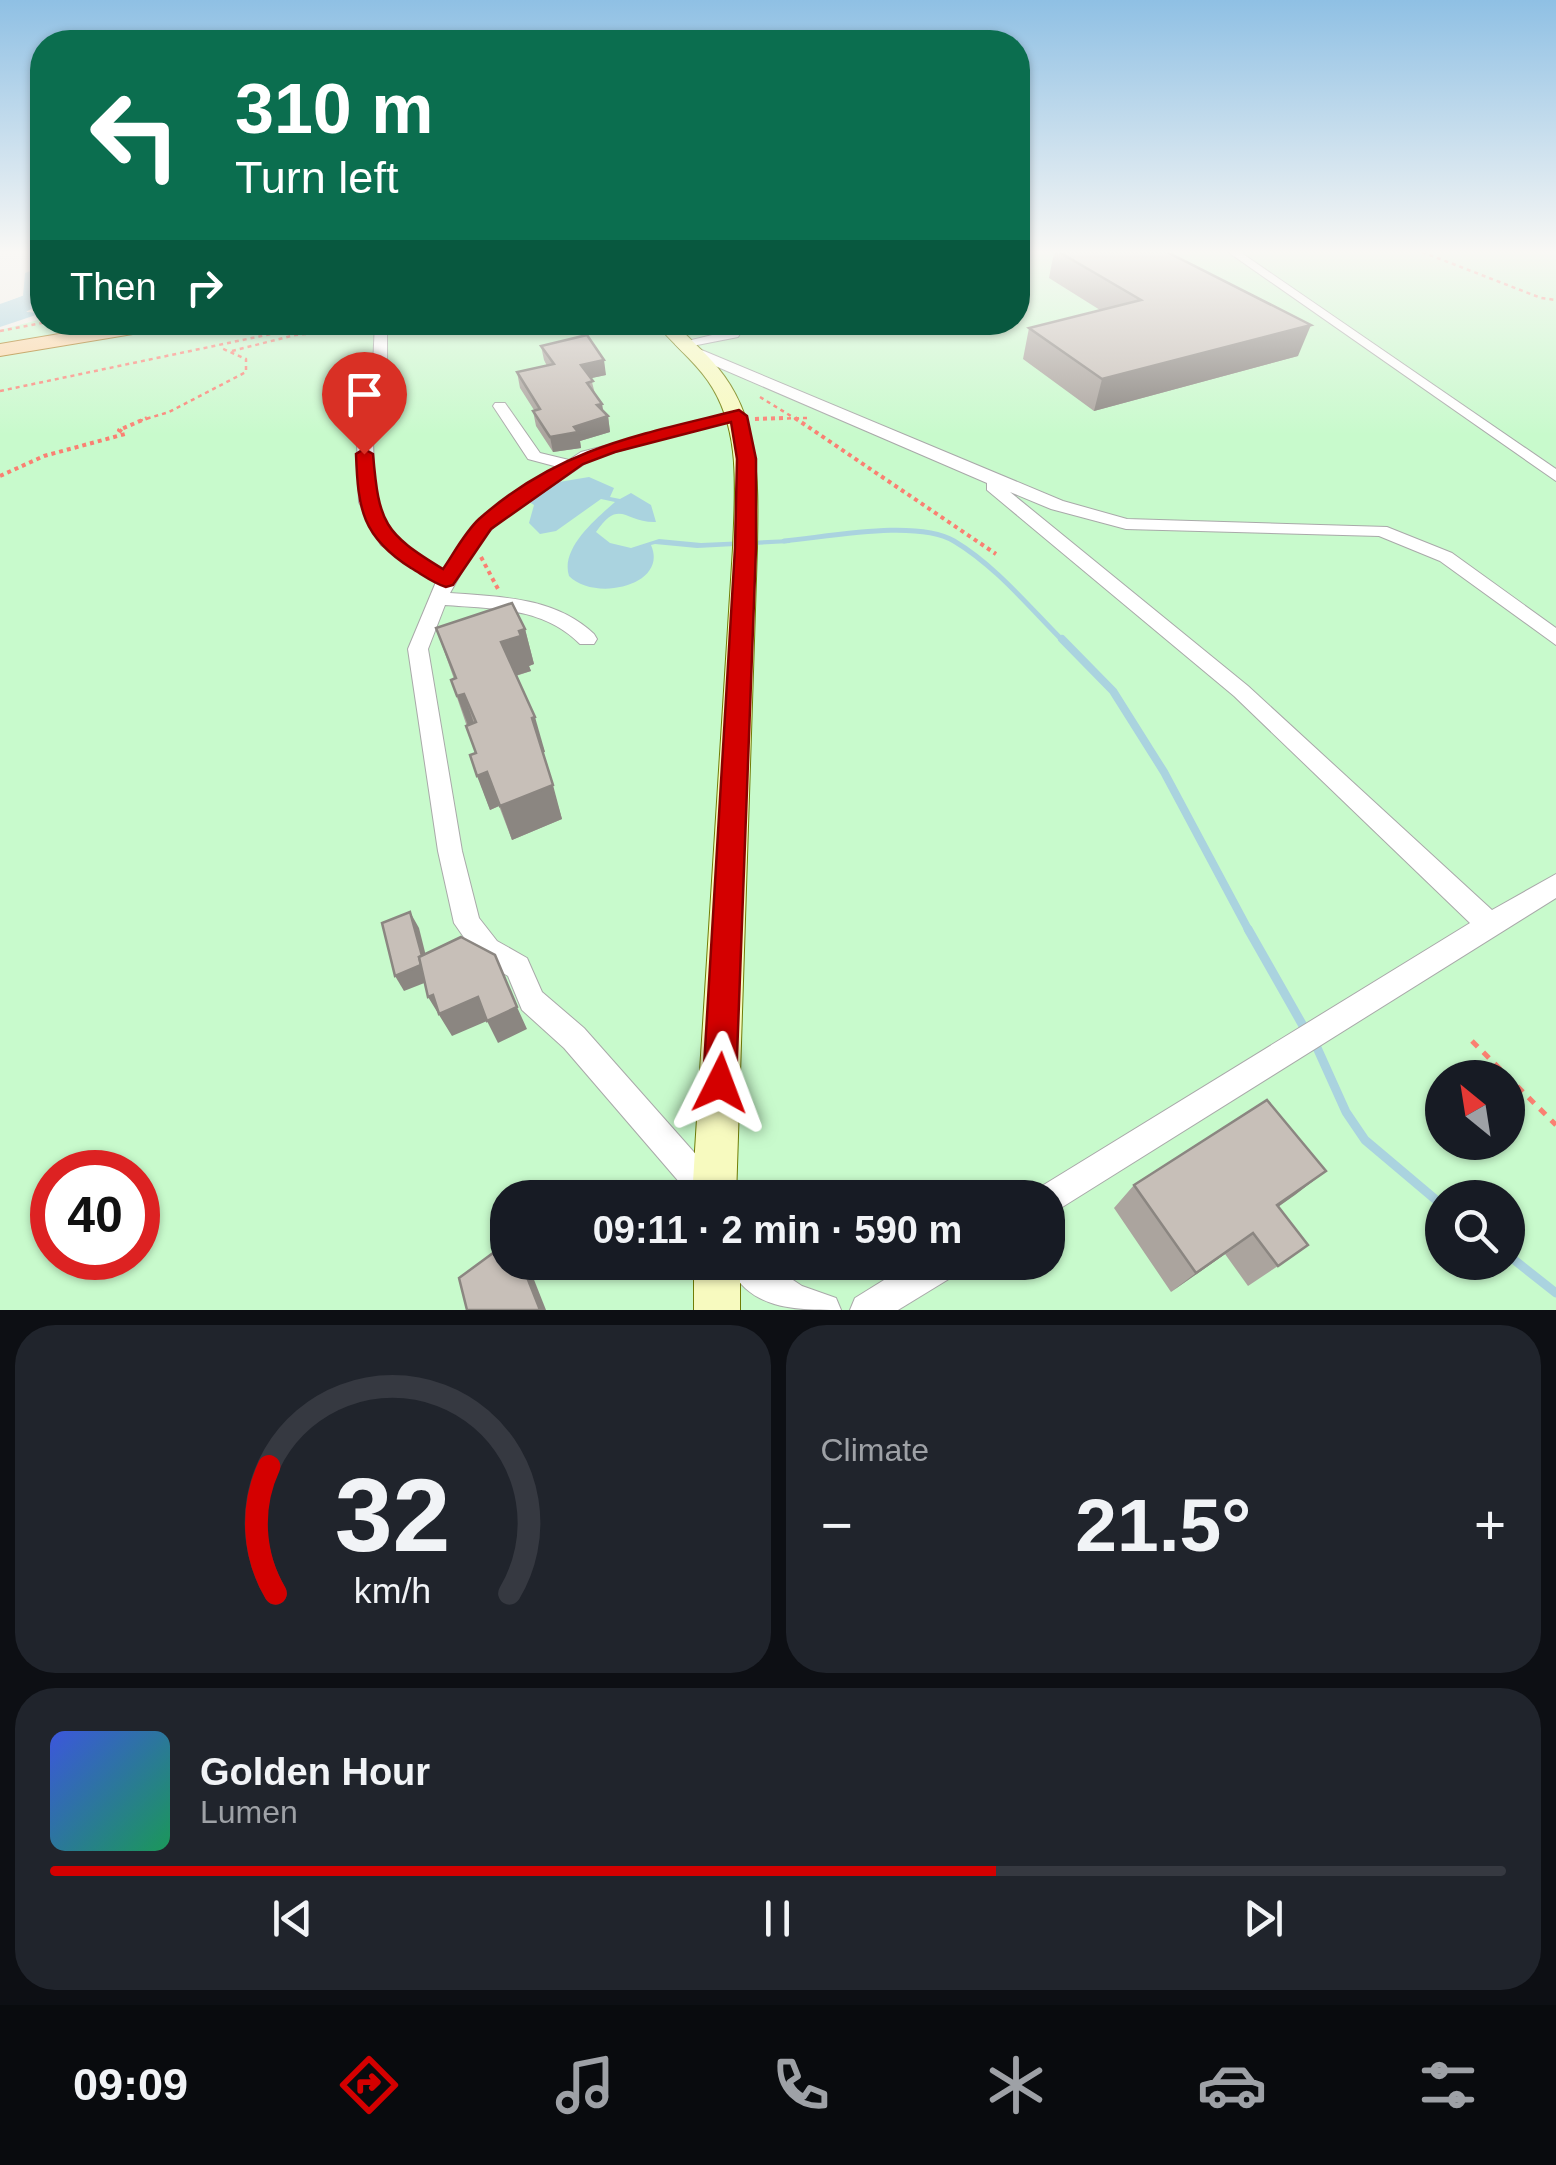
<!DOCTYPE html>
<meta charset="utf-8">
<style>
body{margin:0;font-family:Arial,sans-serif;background:#20242c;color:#f1f3f6;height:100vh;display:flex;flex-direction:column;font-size:38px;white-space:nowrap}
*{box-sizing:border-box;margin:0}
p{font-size:32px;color:#9ea1a6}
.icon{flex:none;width:55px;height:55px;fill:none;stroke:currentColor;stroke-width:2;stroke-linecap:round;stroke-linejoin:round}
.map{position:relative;height:1310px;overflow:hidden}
.drawer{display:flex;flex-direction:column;gap:15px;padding:15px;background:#0d0f14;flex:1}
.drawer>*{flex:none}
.guide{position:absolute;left:30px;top:30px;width:1000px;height:305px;border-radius:40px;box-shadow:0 2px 8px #0004;background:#0b6e4f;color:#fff;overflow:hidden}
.needle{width:65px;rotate:330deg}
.tools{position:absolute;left:1425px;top:1060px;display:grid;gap:20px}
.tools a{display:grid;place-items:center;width:100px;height:100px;border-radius:50%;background:#171b24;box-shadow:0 2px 8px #0004;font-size:50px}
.speed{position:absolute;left:30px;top:1150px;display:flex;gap:20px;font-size:50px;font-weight:700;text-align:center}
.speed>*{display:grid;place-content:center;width:130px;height:130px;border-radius:50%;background:#171b24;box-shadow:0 2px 8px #0004;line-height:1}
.speed .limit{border:15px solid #d22;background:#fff;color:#111}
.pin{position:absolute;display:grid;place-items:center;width:85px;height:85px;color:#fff;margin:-102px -42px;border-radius:50% 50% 50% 0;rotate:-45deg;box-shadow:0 0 10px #0007}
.pin .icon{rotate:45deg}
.me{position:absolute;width:110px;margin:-55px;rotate:3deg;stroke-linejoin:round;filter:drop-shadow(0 0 8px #0008)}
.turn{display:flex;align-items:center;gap:35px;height:210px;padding:0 40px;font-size:45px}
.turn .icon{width:130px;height:130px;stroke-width:2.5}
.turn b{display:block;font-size:70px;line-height:85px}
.then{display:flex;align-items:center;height:95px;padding:0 40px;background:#0003;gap:20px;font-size:38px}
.big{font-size:75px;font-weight:800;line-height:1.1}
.drawer .widget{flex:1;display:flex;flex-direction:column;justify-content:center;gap:15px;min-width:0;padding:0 35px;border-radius:40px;background:#20242c}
.drawer .dial{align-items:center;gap:0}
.dial svg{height:260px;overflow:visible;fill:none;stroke:#363941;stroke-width:7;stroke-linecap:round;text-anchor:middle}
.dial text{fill:#f1f3f6;stroke:none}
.song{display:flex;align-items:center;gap:30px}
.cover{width:120px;height:120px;border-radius:15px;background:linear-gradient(135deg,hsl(230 70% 55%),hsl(150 70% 35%))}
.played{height:10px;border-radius:5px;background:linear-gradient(90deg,#d40000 65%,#363941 65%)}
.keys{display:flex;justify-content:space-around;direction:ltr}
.heat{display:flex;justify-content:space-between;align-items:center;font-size:55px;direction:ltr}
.drawer .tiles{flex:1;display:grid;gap:15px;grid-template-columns:1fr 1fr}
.widget:last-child{grid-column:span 2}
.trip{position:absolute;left:490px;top:1180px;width:575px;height:100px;border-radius:40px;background:#171b24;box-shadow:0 2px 8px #0004;font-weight:800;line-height:100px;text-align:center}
.menu{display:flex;height:160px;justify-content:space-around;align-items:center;background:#090b0e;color:#9ea1a6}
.menu .icon{width:70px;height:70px}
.menu .selected{color:#d40000}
.menu b{font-size:45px;color:#f1f3f6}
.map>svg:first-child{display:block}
</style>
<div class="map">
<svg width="1556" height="1310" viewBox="0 0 1556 1310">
<rect width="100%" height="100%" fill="#f2efe9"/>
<path fill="#c8facc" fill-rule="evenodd" d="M1018,252H1556V1310H0V330L42,319V322H1018ZM1442,1078H1508V1142H1442ZM52,1172H138V1258H52ZM508,1198H1048V1262H508ZM1442,1198H1508V1262H1442Z"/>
<g fill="#aad3df">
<polygon points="42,288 42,302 26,312 42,313 0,327 0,305"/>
<path d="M538,476L553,483L589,477L614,488L610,497L620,499L631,493L651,505L656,522C625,523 620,497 596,532L610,543L631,548L659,539L701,543L791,539L790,543L697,548L655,544L651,545C669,586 594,602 569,576C560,548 597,518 615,502L601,499L556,531L540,534L529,523L534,505L529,502L536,496L521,488Z"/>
</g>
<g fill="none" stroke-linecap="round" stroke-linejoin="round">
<path stroke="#aad3df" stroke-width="5" d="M784,541C828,537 916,519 954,541C996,566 1030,608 1064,642"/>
<polyline stroke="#aad3df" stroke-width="8" points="1062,639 1113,691 1164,772 1249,931"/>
<g stroke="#aad3df" stroke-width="9">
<polyline points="1248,929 1306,1031"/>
<polyline points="1314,1041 1346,1112 1365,1140 1442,1205"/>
<polyline points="1508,1255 1556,1293"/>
</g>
<polygon fill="#aad3df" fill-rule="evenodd" points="42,267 42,304 0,319 0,304 23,296 25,273"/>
<defs>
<g id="street">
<polygon points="1228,252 1240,252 1556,469 1556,481"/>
<path d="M375,322H387V367L373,441L375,502L394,538L443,570L465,536L486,515L558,467L528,459L493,406L495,403H505L540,453L569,460L581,452L734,413L739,412L746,416L593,458L498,523L478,543L450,593C502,597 555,597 594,634L597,639L594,644H580C543,607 495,609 445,605L428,649L462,851L479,918L497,941L527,958L542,992L584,1028L723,1185L727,1198H693L564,1048L522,1010L508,976L479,959L454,923L438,851L408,649L436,582L381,545L359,502L357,441L373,367Z"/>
<polygon points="733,330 740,334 738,337 692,346 1063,501 1127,519 1387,527 1452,553 1556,628 1556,645 1440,561 1379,536 1126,529 1051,509 1010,492 1248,686 1492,910 1556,874 1556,898 1048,1216 1048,1198 1033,1198 1037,1189 1470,923 1234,696 987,490 987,483 683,352 675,344"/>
<path d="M727,1262H766L802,1286L836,1298L841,1310C794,1310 748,1310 727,1262Z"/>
<polygon points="913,1262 961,1262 957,1274 898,1310 850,1310 855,1298"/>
</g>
<g id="secondary">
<path d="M655,322H674C688,338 705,352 718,368C761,420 758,484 757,548L736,1198H692L733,548C735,491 742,430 708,381C693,359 671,343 655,322Z"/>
<rect x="694" y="1262" width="46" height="48"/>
</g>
<polygon id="primary" points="130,322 178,322 169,328 0,356 0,344"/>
</defs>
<use href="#street" stroke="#a9a9a9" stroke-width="2"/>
<use href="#secondary" stroke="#707d05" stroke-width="2"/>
<use href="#primary" stroke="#a06b00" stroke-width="2"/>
<g stroke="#fa8072" stroke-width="2.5" stroke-dasharray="4 4" stroke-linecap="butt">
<polyline points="1422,252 1541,298 1556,300"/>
<polyline points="0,331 47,322"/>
<polyline points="232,351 295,335 337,331"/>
<polyline points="0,391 309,326 351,322"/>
<polyline points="760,397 799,421"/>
<polyline points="755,419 807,418"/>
<polyline points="139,421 169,412 246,372 246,359 221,348"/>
</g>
<g stroke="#fa8072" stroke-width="4" stroke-dasharray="4 4" stroke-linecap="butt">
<polyline points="795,418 996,554"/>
<polyline points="755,419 785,418"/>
<polyline points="0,476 44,456 125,434 119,430 147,418"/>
<polyline points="481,557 498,589"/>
</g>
<polyline stroke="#fa8072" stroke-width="5" stroke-dasharray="8 8" stroke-linecap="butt" points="1472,1041 1556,1125"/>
<use href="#street" fill="#fff" fill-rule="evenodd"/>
<use href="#secondary" fill="#f7fabf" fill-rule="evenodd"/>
<use href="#primary" fill="#fcd6a4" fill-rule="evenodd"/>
</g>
<g fill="#aba49e">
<polygon points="1054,252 1167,252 1298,356 1094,411 1023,359 1029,328 1100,310 1049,278"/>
<polygon points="541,346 606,375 591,378 595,394 602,404 603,411 608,416 610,432 580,441 581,448 553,452 536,426 533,411 534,410 520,388 517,372 547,366 544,360"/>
<polygon points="436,628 525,629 534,664 529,666 531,671 516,676 545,752 542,752 562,819 512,840 499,806 490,810 470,755 476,753 451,680 454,679"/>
<polygon points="1326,1171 1278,1207 1278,1266 1248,1286 1225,1254 1171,1292 1114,1208 1134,1185"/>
</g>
<g fill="#8b8681">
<polygon points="1311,325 1298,356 1094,411 1102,379"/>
<polygon points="604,360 606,375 583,380 581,365"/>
<polygon points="602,404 604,417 608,416 610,432 580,441 581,448 553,452 550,437 574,427 597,405"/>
<polygon points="525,629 534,664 529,666 531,671 511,677 501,642"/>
<polygon points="464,694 476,729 470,731 457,696"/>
<polygon points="535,717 545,752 541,753 532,718"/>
<polygon points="487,772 499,806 490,810 477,776"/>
<polygon points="553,785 562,819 512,840 500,806"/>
<polygon points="410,912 419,928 432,980 404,991 395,976"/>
<polygon points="433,995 478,997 517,1007 527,1029 498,1043 487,1021 452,1036 428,997"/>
<polygon points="1326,1171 1295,1195 1248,1228 1277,1205"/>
<polygon points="1253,1233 1225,1254 1171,1292 1196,1273"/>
<polygon points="521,1262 527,1262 546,1310 540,1310"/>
</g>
<g fill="#c7bfb8" stroke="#8b8681" stroke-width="2.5">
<polygon points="1059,252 1167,252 1311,325 1102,379 1029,328 1141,300"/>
<polygon points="587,335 604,360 581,365 593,381 587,383 602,404 597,405 608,416 574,427 578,432 550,437 533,411 540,409 517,372 554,364 541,346"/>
<polygon points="512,603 525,629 519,631 521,636 501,642 535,717 532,718 553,785 500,806 487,772 477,776 470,755 476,753 466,726 476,722 464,694 457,696 451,680 456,678 436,628"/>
<polygon points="410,912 422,956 419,957 421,965 395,976 382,923"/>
<polygon points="461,937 495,955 517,1007 487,1021 478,997 439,1014 433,995 428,997 419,957"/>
<polygon points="1267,1100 1326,1171 1277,1205 1308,1245 1278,1266 1253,1233 1196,1273 1134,1185"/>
<polygon points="508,1242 508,1262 521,1262 540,1310 467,1310 459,1278"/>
</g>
<linearGradient id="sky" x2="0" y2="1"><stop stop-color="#8fc0e4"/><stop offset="0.58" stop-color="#f9f8f5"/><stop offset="1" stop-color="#f9f8f5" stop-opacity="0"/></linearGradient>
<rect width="1556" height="435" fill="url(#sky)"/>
<path fill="#d40000" stroke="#8a0000" stroke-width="2.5" d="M739,410L747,416L756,459V548L736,1083L731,1095L720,1100L708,1095L703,1083L735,548L737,459L731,422L615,452L583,464L491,529L453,585L446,587C433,583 423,575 411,568C362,537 358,509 356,454L364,449L373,454C379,524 384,533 443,569C454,553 465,532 479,519C559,448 639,435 739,410Z"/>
</svg>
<div class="tools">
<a><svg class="needle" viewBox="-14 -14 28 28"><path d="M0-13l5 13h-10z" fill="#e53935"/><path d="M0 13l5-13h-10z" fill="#9ea1a6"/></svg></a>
<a><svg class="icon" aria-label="search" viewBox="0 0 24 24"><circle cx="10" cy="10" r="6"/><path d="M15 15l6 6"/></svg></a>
</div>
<div class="speed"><div class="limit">40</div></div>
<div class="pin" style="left:364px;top:454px;background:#d93025"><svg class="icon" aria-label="arrive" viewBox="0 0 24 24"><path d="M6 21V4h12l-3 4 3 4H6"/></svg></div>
<svg class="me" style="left:720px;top:1083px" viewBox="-20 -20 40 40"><path d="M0-17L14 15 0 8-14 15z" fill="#d40000" stroke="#fff" stroke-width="4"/></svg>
<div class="trip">09:11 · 2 min · 590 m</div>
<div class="guide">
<div class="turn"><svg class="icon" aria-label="left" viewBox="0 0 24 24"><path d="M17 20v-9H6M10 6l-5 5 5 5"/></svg><div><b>310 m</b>Turn left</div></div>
<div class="then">Then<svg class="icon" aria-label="right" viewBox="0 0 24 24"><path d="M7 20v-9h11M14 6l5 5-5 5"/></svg></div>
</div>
</div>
<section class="drawer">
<div class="tiles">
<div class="widget dial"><svg viewBox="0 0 100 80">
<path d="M14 69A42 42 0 1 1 86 69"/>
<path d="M14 69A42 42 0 0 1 12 30" stroke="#d40000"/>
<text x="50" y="56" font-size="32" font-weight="700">32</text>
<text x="50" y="72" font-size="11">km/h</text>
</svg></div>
<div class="widget"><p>Climate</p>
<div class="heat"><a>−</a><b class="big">21.5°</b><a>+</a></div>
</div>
<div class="widget">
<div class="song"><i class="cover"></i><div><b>Golden Hour</b><p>Lumen</p></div></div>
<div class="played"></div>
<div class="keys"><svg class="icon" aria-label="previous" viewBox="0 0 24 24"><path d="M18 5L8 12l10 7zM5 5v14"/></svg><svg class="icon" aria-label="pause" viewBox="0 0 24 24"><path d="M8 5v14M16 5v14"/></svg><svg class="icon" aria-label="next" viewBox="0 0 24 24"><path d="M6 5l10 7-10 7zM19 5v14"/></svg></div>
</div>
</div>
</section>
<nav class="menu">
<b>09:09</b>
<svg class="icon selected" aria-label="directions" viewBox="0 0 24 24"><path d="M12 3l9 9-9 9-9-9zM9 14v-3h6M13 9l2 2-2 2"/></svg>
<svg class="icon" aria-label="music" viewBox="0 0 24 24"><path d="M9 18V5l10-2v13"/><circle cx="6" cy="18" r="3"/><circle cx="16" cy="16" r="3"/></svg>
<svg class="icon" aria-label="phone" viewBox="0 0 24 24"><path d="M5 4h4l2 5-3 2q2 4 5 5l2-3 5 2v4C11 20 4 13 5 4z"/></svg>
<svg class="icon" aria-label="climate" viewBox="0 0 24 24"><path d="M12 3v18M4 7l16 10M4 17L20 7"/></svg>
<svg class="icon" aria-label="car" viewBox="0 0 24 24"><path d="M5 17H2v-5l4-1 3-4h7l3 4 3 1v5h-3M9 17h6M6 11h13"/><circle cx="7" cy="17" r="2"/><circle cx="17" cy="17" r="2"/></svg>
<svg class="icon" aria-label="filters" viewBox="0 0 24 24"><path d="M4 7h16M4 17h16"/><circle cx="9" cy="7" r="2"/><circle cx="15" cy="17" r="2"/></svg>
</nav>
